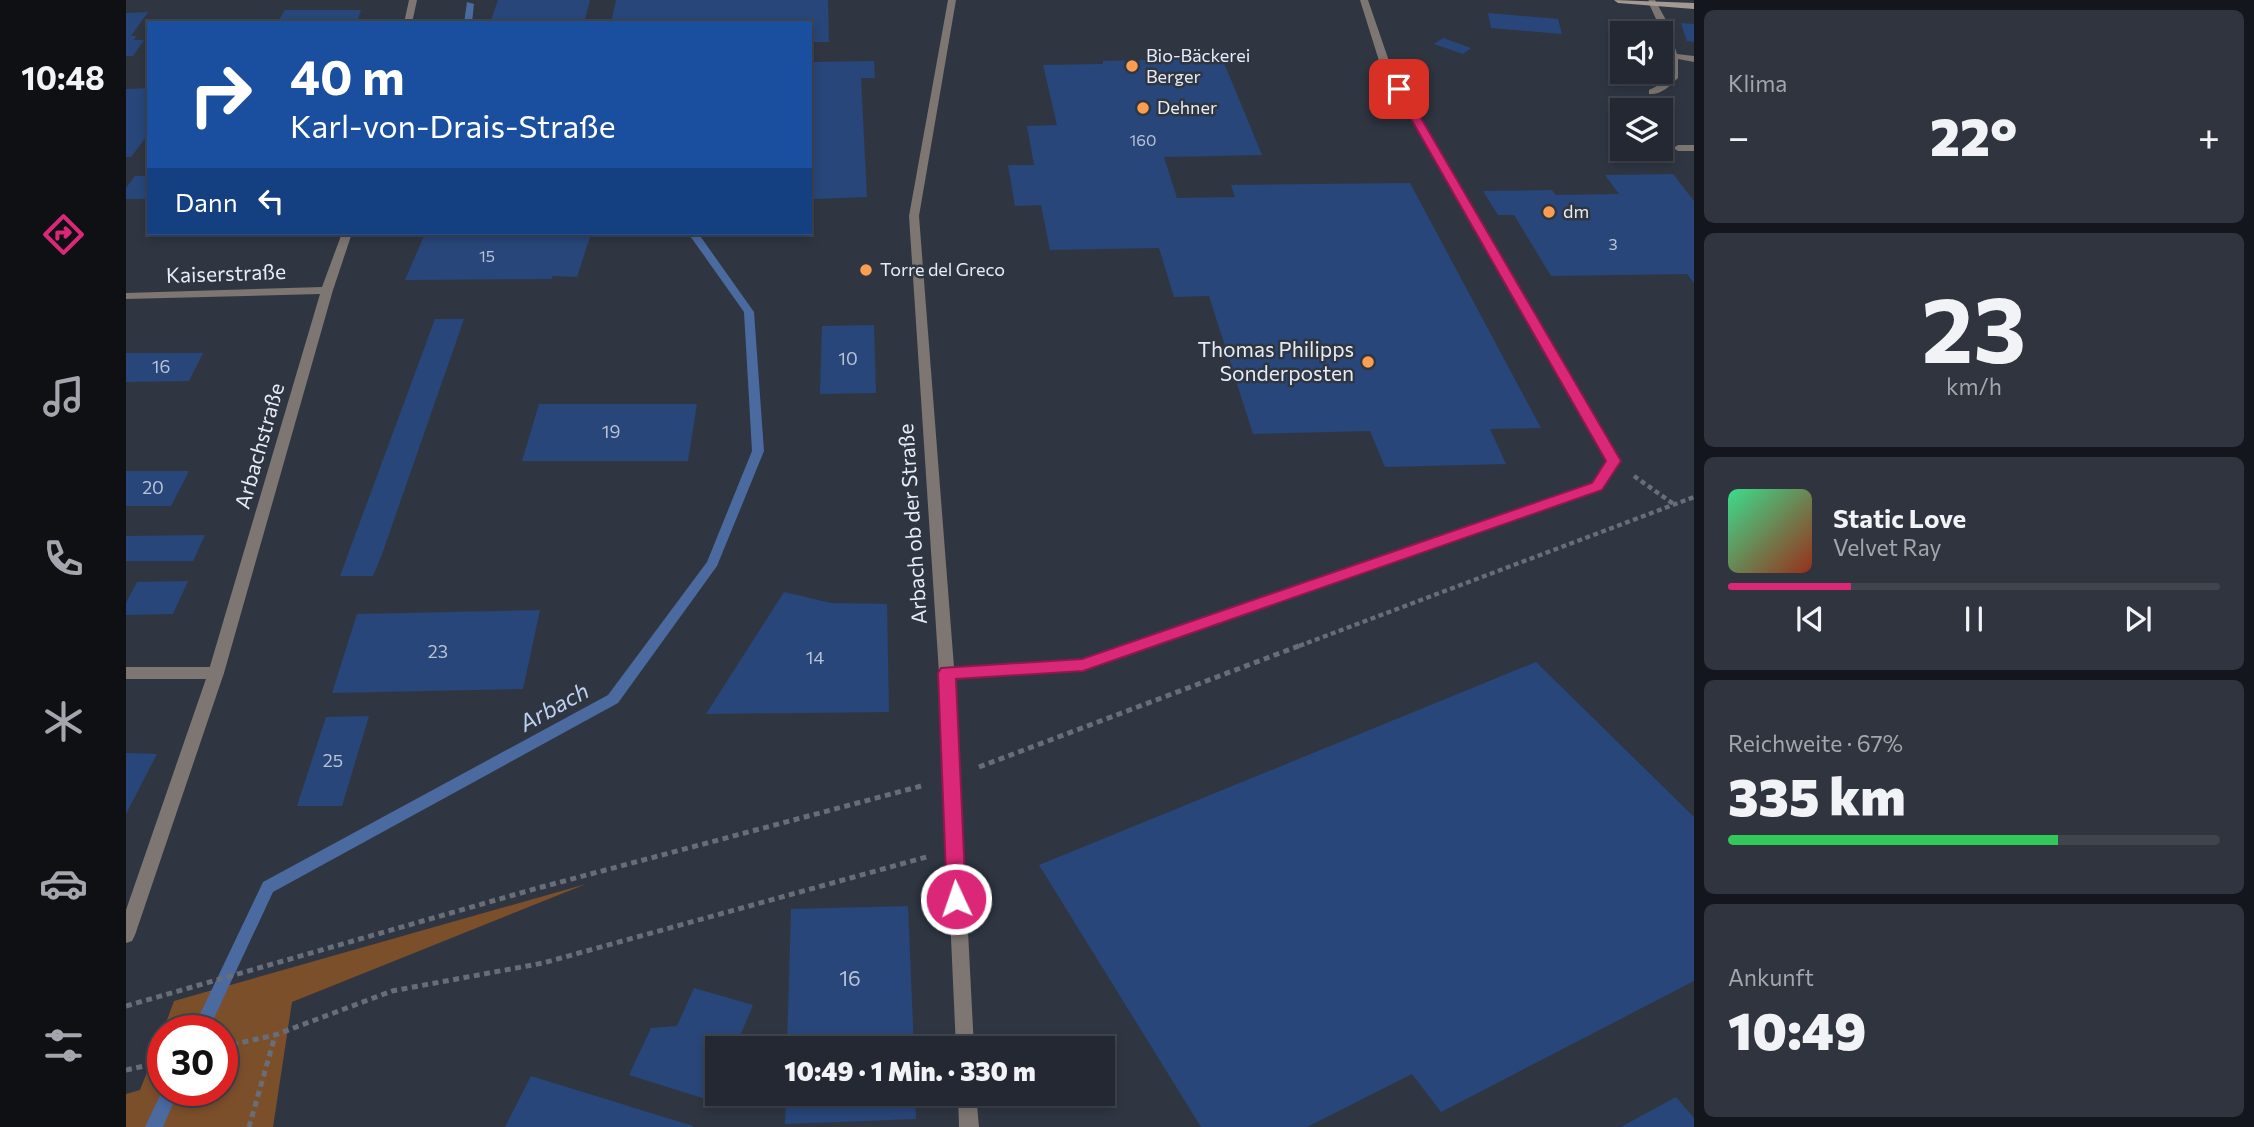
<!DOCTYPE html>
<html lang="de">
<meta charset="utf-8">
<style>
body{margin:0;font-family:Commissioner,sans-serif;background:#2f343e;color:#f1f3f6;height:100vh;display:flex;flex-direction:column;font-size:26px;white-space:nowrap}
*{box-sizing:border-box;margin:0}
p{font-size:23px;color:#a3a6ac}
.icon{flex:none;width:38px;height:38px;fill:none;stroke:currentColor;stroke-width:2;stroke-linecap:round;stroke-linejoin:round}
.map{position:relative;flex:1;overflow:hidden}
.sheet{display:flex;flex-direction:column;gap:10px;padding:10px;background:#13161c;width:560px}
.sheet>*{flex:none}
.hud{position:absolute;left:21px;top:21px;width:665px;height:214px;border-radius:0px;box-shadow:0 4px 10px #0003,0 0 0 2px #40444d;background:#1a4fa0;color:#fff;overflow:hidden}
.fabs{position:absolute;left:1484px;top:21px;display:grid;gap:14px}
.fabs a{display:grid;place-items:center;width:63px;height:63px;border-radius:0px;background:#232832;box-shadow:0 4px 10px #0003,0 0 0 2px #40444d;font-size:35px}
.speed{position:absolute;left:21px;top:1015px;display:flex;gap:14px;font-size:35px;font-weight:700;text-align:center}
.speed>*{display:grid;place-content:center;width:91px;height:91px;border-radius:50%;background:#232832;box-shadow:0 4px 10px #0003,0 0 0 2px #40444d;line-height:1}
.speed .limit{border:10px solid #d22;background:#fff;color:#111}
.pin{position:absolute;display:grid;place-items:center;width:60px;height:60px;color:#fff;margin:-30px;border-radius:14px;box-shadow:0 4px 10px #0006}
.me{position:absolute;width:77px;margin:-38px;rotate:357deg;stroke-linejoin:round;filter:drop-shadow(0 0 5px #0008)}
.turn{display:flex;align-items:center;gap:24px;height:147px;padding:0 28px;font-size:32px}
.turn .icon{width:91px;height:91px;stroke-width:2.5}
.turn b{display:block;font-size:49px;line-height:60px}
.then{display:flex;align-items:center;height:66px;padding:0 28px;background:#0003;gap:14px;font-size:26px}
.big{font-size:52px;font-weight:800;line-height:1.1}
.sheet .card{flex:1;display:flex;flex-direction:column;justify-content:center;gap:10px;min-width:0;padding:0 24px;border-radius:10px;background:#2f343e}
.sheet .dial{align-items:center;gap:0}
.dial b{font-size:91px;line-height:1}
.song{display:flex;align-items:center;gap:21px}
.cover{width:84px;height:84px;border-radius:10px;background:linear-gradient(135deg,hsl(150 70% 55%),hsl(10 70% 35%))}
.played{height:7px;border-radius:4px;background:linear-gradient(90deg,#db2777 25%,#40444d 25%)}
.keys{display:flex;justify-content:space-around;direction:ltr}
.heat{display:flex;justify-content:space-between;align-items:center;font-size:38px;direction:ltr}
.charge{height:10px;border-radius:5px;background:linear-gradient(90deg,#34c759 67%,#40444d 0)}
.trip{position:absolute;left:579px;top:1036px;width:410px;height:70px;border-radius:0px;background:#232832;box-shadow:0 4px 10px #0003,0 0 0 2px #40444d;font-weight:800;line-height:70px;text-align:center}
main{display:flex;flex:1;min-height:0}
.tabs{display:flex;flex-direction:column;width:126px;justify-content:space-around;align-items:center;background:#0e1014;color:#a3a6ac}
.tabs .icon{width:49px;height:49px}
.tabs .selected{color:#db2777}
.tabs b{font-size:32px;color:#f1f3f6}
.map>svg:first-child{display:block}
</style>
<main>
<nav class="tabs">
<b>10:48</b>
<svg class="icon selected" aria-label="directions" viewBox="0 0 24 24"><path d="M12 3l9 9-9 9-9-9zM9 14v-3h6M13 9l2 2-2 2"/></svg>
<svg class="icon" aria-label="music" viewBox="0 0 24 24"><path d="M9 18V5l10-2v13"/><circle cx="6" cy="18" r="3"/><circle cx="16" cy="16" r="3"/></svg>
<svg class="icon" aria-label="phone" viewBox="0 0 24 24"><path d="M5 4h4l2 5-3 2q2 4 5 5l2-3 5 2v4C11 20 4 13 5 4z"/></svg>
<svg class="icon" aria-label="climate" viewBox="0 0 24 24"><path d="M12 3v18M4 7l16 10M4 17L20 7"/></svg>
<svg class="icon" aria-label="car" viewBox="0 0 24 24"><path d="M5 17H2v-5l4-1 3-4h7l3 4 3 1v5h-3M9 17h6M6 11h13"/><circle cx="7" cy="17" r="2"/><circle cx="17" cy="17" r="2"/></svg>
<svg class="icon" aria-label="filters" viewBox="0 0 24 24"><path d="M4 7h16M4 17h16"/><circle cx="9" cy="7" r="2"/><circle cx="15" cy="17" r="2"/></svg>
</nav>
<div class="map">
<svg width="1568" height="1127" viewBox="0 0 1568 1127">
<rect width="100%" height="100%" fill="#2f3642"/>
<polygon fill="#7c4f2b" points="460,884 166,1002 147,1127 0,1127 0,1094 14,1090 37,1031 37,1090 96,1090 96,1031 37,1031 48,1001"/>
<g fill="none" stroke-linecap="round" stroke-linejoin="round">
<g fill="#4a6aa0" fill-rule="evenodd">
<polygon points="341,2 348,4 346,23 338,23"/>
<polygon points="562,233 572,233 628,312 638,451 591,566 492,703 147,892 82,1031 66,1031 137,882 482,695 581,562 626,451 618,312"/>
<polygon points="37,1089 53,1090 37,1127 19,1127"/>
</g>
</g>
<g fill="#284679">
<polygon points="372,0 464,0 458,23 364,23"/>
<polygon points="490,0 702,0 703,42 684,42 684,23 485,23"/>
<polygon points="159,10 235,10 231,23 151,23"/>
<polygon points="22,12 5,36 10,36 8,40 18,40 7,56 0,56 0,13"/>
<polygon points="1362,13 1432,19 1436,34 1365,28"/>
<polygon points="1555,23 1568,24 1568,42 1561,41"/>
<polygon points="1317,38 1345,48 1337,54 1308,44"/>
<polygon points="1096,58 1136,155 1038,157 1051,198 1109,197 1105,185 1284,183 1415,428 1364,429 1380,464 1259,467 1244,431 1127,434 1083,296 1048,297 1033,248 924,250 915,205 889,206 882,165 908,165 901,126 931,125 917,65 977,64 977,61"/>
<polygon points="748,61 749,78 735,78 741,197 688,199 686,62"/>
<polygon points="23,88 23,133 5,157 0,157 0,89"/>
<polygon points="1547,174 1568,201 1568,283 1561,274 1425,276 1388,215 1372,215 1357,191 1426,190 1430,195 1493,194 1479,175"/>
<polygon points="9,176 23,176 23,199 0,199 0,188"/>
<polygon points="298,236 440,237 464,237 451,277 426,276 426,279 279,280"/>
<polygon points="309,319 338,319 255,557 247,576 214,576"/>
<polygon points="748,325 750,393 694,394 696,326"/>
<polygon points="0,353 77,353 63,381 0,382"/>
<polygon points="413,404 571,404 562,461 396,461"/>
<polygon points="0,471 63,471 45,506 0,506"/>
<polygon points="79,535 67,561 0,561 0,536"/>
<polygon points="62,581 47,614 0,615 0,603 11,582"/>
<polygon points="658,592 705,603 761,604 763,712 580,714"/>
<polygon points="414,610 397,689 206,693 231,614"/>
<polygon points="1410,662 1568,817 1568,981 1315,1112 1286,1074 1181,1127 1075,1127 913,865"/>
<polygon points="243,716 216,806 171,806 200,717"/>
<polygon points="0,753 31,754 0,814"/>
<polygon points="782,906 788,1048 661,1048 665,909"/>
<polygon points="568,988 627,1005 609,1048 592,1048 592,1089 586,1101 503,1075 525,1028 551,1026"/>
<polygon points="405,1076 567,1126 567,1127 379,1127"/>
<polygon points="660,1094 789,1094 790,1119 659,1124"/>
<polygon points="1550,1097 1568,1118 1568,1127 1495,1127"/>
</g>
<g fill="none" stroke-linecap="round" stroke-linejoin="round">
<g stroke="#676e79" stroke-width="4.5" stroke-dasharray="5 3.5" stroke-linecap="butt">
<polyline points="1508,476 1549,505"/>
<polyline points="1173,646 1568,497"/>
</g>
<g stroke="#676e79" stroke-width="5" stroke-dasharray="6 4.5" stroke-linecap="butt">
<polyline points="853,767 1178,644"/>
<polyline points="0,1006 412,888 799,785"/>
<polyline points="96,1047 149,1035 266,991 417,963 804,856"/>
<polyline points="0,1070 37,1062"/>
<polyline points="123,1127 149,1036"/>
</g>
<g fill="#7d7672" fill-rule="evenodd">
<path d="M1523,0H1529L1540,20L1551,54L1568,56V62L1552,59V78C1544,86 1535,95 1523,94V90L1535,84L1544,75C1542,49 1534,25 1522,2Z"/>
<polygon points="1568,145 1568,151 1552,151 1547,148 1552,145"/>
<polygon points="0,667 90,667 95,669 98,673 95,677 90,679 0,679"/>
</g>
<g fill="#7d7672" fill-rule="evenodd">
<polygon points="283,0 291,0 286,23 278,23"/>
<polygon points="822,0 830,0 793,216 828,667 956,659 1466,483 1481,461 1254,64 1234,0 1242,0 1264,64 1495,461 1476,489 957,671 829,678 848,1048 830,1048 813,673 783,216"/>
<polygon points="216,233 226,233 207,290 98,673 9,935 6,941 0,943 0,910 82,673 194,294 0,299 0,293 196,287"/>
<polygon points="832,1094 850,1094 853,1127 833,1127"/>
</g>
<polygon fill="#a59a93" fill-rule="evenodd" points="1488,0 1568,3 1568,9 1492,3"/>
</g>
<polygon fill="#db2777" stroke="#8e194d" stroke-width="2" points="1273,86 1278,89 1495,461 1476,490 957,671 830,679 840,899 837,905 830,907 823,905 821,899 812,673 815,668 956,659 1466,483 1480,461 1268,89"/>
<g fill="#fb9e51" stroke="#2f3642" stroke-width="2.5">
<circle cx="1006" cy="66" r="7"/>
<circle cx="1017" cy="108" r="7"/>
<circle cx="1423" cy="212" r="7"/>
<circle cx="740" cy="270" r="7"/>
<circle cx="1242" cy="362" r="7"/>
</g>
<g text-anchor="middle" stroke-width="5" stroke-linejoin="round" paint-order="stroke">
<g font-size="16" fill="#b7c2d5">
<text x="1017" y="146">160</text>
<text x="1487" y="250">3</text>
<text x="361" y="262">15</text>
</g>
<g font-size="18" fill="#e7ecf4" stroke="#2f3642" text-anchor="start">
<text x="1020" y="62">Bio-Bäckerei<tspan x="1020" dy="21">Berger</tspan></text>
<text x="1031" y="114">Dehner</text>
<text x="1437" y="218">dm</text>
<text x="754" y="276">Torre del Greco</text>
</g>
<g font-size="18" fill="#b7c2d5">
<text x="722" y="365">10</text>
<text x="35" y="373">16</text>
<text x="485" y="438">19</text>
<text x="27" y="494">20</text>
<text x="312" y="658">23</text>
<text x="689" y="664">14</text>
<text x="207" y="767">25</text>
</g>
<g font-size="21" fill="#e7ecf4" stroke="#2f3642">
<text transform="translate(100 274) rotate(-2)" y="7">Kaiserstraße</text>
<text transform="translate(134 446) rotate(-74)" y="7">Arbachstraße</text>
<text transform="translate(787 524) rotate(-94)" y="7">Arbach ob der Straße</text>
</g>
<g font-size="21" fill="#e7ecf4" stroke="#2f3642" text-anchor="end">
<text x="1228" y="357">Thomas Philipps<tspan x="1228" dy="24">Sonderposten</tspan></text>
</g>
<g font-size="21" fill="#b7c2d5">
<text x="724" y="986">16</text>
</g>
<g font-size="23" font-style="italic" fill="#bed2f2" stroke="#2f3642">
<text transform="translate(428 707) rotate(-29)" y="8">Arbach</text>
</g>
</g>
</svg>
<div class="fabs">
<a><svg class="icon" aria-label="sound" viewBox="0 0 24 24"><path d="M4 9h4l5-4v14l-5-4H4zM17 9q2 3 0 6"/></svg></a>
<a><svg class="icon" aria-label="layers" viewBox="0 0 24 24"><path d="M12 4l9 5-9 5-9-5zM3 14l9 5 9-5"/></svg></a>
</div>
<div class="speed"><div class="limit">30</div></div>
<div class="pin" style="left:1273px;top:89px;background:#d93025"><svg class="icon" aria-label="arrive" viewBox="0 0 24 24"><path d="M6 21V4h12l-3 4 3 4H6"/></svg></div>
<svg class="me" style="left:830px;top:899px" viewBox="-20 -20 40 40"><circle r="17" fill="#db2777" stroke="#fff" stroke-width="3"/><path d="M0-11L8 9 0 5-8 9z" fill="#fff"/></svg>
<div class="trip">10:49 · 1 Min. · 330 m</div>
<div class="hud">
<div class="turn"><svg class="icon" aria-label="right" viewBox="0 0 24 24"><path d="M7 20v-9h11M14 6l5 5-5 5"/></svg><div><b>40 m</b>Karl-von-Drais-Straße</div></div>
<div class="then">Dann<svg class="icon" aria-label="left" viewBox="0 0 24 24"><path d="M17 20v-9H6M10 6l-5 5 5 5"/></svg></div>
</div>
</div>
<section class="sheet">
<div class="card"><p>Klima</p>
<div class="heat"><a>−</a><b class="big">22°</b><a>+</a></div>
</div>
<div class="card dial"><b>23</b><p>km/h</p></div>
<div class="card">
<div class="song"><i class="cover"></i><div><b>Static Love</b><p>Velvet Ray</p></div></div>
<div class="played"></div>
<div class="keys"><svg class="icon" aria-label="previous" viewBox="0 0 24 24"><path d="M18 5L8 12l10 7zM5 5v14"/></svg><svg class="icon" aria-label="pause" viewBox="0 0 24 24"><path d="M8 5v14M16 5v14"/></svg><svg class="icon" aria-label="next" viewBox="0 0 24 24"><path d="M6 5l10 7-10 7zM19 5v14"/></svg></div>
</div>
<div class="card"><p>Reichweite · 67%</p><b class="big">335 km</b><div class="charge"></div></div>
<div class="card"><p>Ankunft</p><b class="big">10:49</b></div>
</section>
</main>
